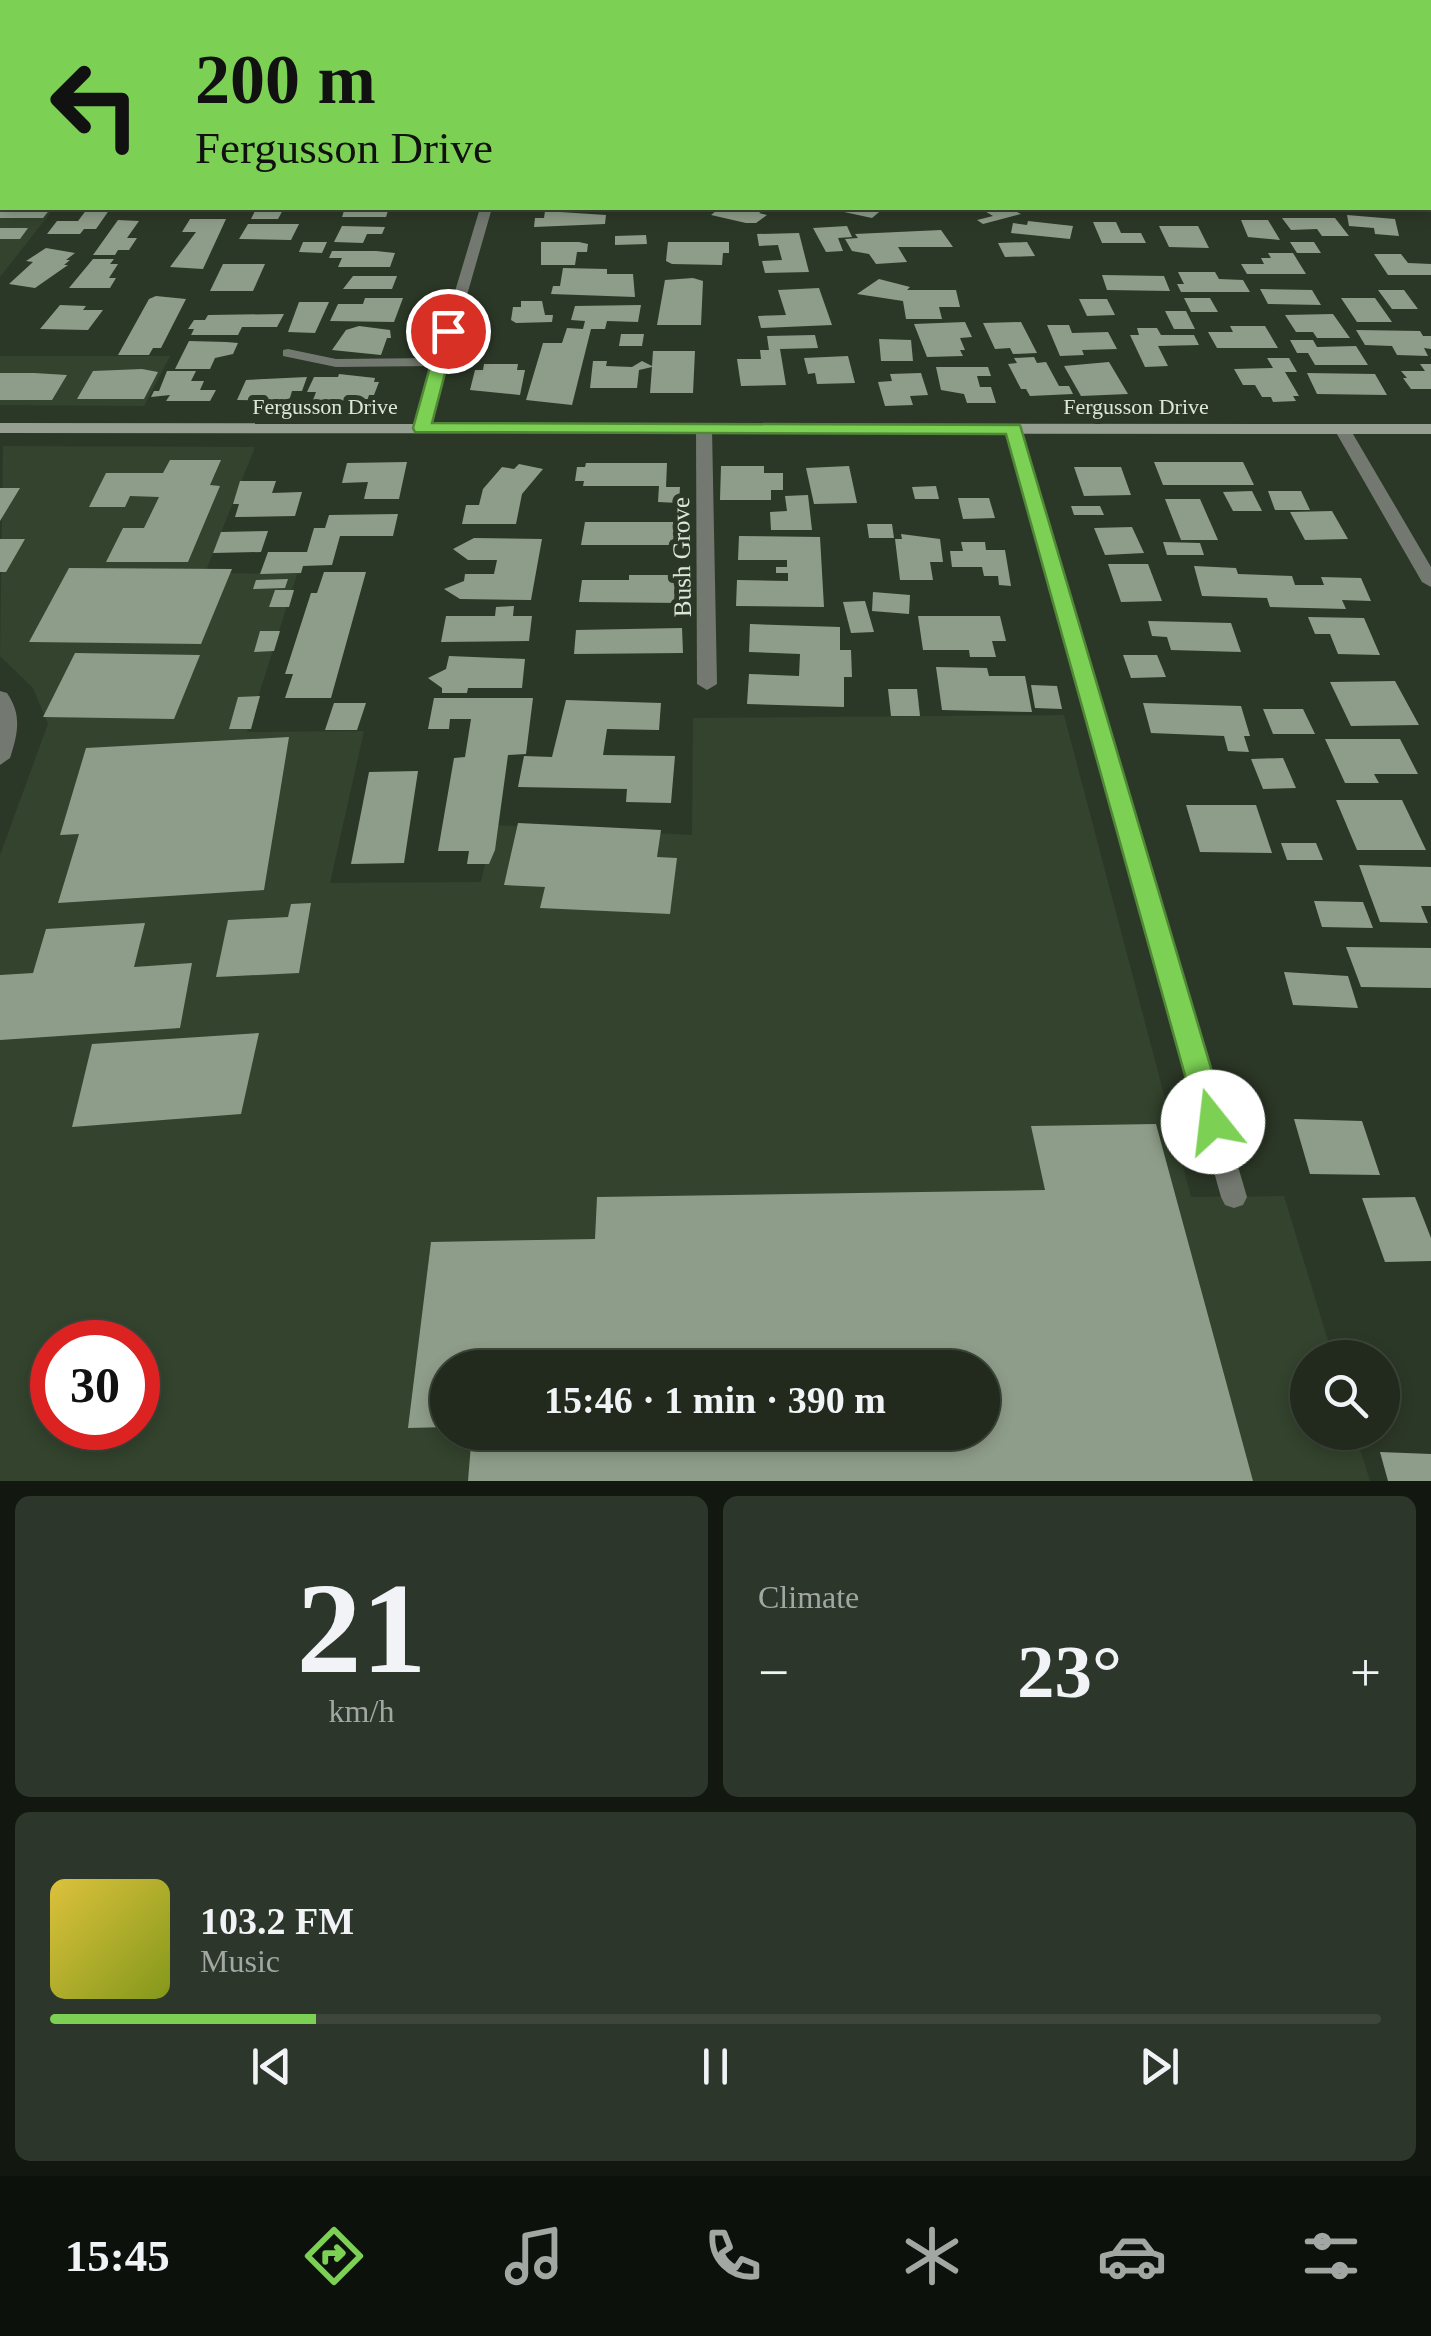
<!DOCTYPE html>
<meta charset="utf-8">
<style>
body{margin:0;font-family:Georgia,serif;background:#2d362a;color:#f1f3f6;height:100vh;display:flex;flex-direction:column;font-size:38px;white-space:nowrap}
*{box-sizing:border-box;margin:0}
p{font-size:32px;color:#a2a7a4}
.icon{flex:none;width:55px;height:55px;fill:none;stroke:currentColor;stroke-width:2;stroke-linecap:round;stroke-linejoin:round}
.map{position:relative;height:1481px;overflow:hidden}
.drawer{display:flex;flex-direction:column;gap:15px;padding:15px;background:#121710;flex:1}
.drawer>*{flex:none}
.hud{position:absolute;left:0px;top:0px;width:1432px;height:210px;box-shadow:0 5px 15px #0003,0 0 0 2px #3e463b;background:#7cd154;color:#111;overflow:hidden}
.tools{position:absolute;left:1290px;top:1340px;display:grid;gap:20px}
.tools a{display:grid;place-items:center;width:110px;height:110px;border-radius:50%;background:#212a1d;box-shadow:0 5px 15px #0003,0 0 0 2px #3e463b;font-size:50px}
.speed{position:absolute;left:30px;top:1320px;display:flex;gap:20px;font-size:50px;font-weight:700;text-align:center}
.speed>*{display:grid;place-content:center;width:130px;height:130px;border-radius:50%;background:#212a1d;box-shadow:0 5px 15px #0003,0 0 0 2px #3e463b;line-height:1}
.speed .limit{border:15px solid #d22;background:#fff;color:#111}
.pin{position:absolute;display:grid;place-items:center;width:85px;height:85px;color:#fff;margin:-42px;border:5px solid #fff;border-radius:50%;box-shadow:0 2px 10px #0007}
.me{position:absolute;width:110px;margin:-55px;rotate:344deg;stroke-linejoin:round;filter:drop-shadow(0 0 8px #0008)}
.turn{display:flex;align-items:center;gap:35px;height:210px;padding:0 30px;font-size:45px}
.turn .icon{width:130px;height:130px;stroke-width:2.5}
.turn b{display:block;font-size:70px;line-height:85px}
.big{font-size:75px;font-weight:700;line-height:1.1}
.drawer .card{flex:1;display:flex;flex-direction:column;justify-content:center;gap:15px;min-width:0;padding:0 35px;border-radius:15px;background:#2d362a}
.drawer .dial{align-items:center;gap:0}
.dial b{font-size:130px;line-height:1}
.song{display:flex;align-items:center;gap:30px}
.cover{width:120px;height:120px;border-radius:15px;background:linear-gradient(135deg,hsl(50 70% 55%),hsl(70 70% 35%))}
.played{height:10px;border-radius:5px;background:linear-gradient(90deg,#7cd154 20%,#3e463b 20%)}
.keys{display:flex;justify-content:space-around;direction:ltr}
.heat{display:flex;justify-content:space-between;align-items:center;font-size:55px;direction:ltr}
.drawer .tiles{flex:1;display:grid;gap:15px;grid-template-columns:1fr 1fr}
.card:last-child{grid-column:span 2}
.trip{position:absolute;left:430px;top:1350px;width:570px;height:100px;border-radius:50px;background:#212a1d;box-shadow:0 5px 15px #0003,0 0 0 2px #3e463b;font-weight:700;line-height:100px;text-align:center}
.tab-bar{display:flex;height:160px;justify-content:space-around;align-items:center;background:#0d110c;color:#a2a7a4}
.tab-bar .icon{width:70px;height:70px}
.tab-bar .on{color:#7cd154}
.tab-bar b{font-size:45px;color:#f1f3f6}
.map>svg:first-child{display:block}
</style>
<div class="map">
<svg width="1431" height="1481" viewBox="0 0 1431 1481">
<rect width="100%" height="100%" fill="#2c3827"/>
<g fill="#33432d" fill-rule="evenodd">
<polygon points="0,85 2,208 54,208 0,277"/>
<polygon points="0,356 170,356 144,406 0,405"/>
<path d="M3,446L255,447L205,573L297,574L247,732L364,731L330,883L481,882L494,825L692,835L693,718L1064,715L1191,1197L1284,1196L1333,1357L1308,1358V1432L1355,1433L1370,1481H0V855L48,724L33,688L0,656ZM52,1342H138V1428H52ZM448,1368H982V1432H448Z"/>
</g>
<g fill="#8e9d89">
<polygon points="0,208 51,208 43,218 0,218"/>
<polygon points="345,208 389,208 386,217 342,217"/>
<polygon points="712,208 766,208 759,213 767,215 756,223 746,223 711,215 717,210"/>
<polygon points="850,208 884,208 872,218 844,212"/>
<polygon points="995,208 1009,208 1021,214 983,224 977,220 993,216 983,210"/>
<polygon points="87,209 110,209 96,229 84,229 80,234 47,234 57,221 78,221"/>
<polygon points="256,209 283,210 278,219 251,219"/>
<polygon points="545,211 606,215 605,224 534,227 535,218 544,218"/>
<polygon points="1347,215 1395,219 1399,236 1375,234 1374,228 1349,226"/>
<polygon points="1282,218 1335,218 1349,236 1322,236 1317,229 1291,230"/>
<polygon points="190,219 226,219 203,269 170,267 196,232 182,232"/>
<polygon points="118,220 139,221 127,238 137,238 129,250 118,250 115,255 93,255"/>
<polygon points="1241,220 1268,220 1280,240 1248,237"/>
<polygon points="1028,221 1073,226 1070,239 1011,233 1013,223 1027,225"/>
<polygon points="1093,222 1116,222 1121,233 1141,233 1146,243 1102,243"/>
<polygon points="248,224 299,224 291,240 239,239"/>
<polygon points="342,226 385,227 382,234 367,234 363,243 334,242"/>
<polygon points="847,226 852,237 838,238 843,251 826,252 813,228"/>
<polygon points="1159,226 1198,226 1209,248 1169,247"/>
<polygon points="0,228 28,228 20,239 0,239"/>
<polygon points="941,230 953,247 898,247 907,262 876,264 869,254 852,251 845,239 858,238 855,234"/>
<polygon points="799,233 809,272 765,273 762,261 782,260 778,245 759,246 757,234"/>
<polygon points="646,235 647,244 615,245 615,236"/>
<polygon points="303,242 327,242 322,253 299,252"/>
<polygon points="541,242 579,242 588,244 587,252 577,252 575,265 541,265"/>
<polygon points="668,242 729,242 729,253 723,253 722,265 672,264 666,261"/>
<polygon points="1027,242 1035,256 1005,257 998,243"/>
<polygon points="1290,242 1314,242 1321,253 1297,253"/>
<polygon points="46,248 75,253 66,260 70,260 64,265 68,265 35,288 9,284 33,262 26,261"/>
<polygon points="332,251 376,251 395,253 390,267 338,267 342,258 329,258"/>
<polygon points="1268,253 1293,253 1306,274 1247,274 1241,264 1264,264 1261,258 1271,258"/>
<polygon points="1374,254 1401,254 1408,263 1431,264 1431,275 1388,275"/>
<polygon points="93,259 114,259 110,264 118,264 109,278 116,278 110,288 69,288"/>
<polygon points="223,264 265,264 253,291 210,291"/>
<polygon points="563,268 607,269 607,274 633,274 635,297 551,294 553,286 560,286"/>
<polygon points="1178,272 1215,272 1219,279 1243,280 1250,292 1181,292 1177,284 1184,284"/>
<polygon points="1102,275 1164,276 1170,291 1107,290"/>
<polygon points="353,276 397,276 392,289 343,289"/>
<polygon points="693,278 703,281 701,325 657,325 665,280"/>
<polygon points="879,279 910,287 907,290 956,290 960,307 939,307 942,319 906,319 903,301 857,294"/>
<polygon points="819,288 832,325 761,328 758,316 786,315 778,290"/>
<polygon points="1260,289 1312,290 1321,305 1268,304"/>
<polygon points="1378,290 1404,290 1418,309 1392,309"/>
<polygon points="156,296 186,299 161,348 153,348 149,355 118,355 149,299"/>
<polygon points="365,298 403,298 394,322 330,321 338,304 363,304"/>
<polygon points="1184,298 1210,298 1218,312 1191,312"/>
<polygon points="1341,298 1375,298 1392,322 1357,322"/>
<polygon points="1079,299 1107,299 1115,315 1087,316"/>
<polygon points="521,301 542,301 545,315 553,315 552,322 516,323 511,320 513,307 521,307"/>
<polygon points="299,302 329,302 315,333 288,332"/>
<polygon points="60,305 86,306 83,310 103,310 88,330 40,329"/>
<polygon points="641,305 638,322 607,321 605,329 591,329 572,405 526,400 543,343 562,343 567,328 583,329 585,321 571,320 575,306"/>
<polygon points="1165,311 1186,311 1195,329 1174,329"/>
<polygon points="284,314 277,327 242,327 238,335 191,335 194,329 188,329 194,320 205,320 208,315"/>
<polygon points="1333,314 1350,338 1317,338 1313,332 1296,332 1285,315"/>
<polygon points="965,322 972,337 960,338 965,350 960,350 963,356 927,357 914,324"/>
<polygon points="1021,322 1037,353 1013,354 1010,348 995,349 983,323"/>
<polygon points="1047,325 1069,325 1072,333 1108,332 1117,349 1082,350 1084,355 1060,356"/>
<polygon points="359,326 390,330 391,338 387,338 381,355 332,350 346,330"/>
<polygon points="1230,326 1265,326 1278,348 1217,348 1208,332 1233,332"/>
<polygon points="1137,328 1157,328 1161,335 1194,335 1199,345 1158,346 1168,366 1145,367 1130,335 1139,335"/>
<polygon points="1356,330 1420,331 1423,336 1431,336 1431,349 1424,348 1428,356 1397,355 1392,346 1365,345"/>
<polygon points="621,334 644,334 642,346 619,346"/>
<polygon points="815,335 818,348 780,349 786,385 741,386 737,359 761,359 760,350 769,350 767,336"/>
<polygon points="879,339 911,340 913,361 881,361"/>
<polygon points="1290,340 1313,340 1317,347 1356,346 1368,365 1315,365 1308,353 1297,353"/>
<polygon points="189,341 226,342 238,343 233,354 215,358 210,369 175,369"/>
<polygon points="653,351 695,351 693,393 650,393 652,367 639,370 637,388 590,388 593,361 607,361 606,366 632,367 642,361 652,366"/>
<polygon points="848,356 855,383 817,384 815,373 808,374 804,358"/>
<polygon points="1034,357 1037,363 1046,362 1059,386 1069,386 1073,394 1030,396 1026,389 1021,389 1008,364 1017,363 1014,358"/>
<polygon points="1267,358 1289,358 1297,372 1285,372 1299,396 1293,396 1296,401 1273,402 1271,397 1262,397 1255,385 1243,385 1234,369 1273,368"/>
<polygon points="1109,362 1128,394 1081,396 1064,366"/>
<polygon points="484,364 518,364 517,370 525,370 520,395 470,390 475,370 483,370"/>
<polygon points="1420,364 1431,364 1431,389 1411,389 1403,378 1407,378 1401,371 1425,371"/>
<polygon points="936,367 988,367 991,376 977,376 980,387 991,387 996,403 967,403 964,394 941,390"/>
<polygon points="142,369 158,372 144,399 77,399 93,371"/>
<polygon points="167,371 196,371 191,381 204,381 200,390 216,390 210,401 166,401 170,395 151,397 154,391 159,391"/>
<polygon points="0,373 34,373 67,375 52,400 0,400"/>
<polygon points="921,373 928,395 910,396 913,405 885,406 878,382 892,381 890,374"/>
<polygon points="1307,373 1375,374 1387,395 1317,394"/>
<polygon points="339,374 375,378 374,382 379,382 374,395 369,395 367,401 313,400 316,392 307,392 314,377 338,377"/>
<polygon points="307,377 302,391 292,391 289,401 237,400 246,380"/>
<polygon points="170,460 221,460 210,485 220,486 188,562 106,562 123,528 144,528 159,497 130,496 125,507 89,507 106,473 163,473"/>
<polygon points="407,462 399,499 364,499 368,482 342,483 347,463"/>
<polygon points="1154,462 1243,462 1254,485 1163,485"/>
<polygon points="586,463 667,463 666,487 680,487 679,503 658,502 659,486 583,486 584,481 575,481 577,467 585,467"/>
<polygon points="519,464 543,469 522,494 516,524 462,524 466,505 479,505 483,489 502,467 514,469"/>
<polygon points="721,466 764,466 764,473 783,473 783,490 771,490 771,500 720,500"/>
<polygon points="849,466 857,503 814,504 806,468"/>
<polygon points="1074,467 1121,467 1131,495 1084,496"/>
<polygon points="240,481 276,481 272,493 302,492 295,516 235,517 239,504 233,504"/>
<polygon points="936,486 939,499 915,499 912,487"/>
<polygon points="0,488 20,488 0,521"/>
<polygon points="1252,491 1262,511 1233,511 1223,492"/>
<polygon points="1268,491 1301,491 1310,510 1275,510"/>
<polygon points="808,495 812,530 771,530 770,512 787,511 785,496"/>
<polygon points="958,498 989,498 995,518 963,519"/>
<polygon points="1165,499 1200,499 1218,540 1181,540"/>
<polygon points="1071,506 1100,506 1104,515 1074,515"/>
<polygon points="1332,511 1348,539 1305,540 1290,512"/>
<polygon points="398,514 393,536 340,536 332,565 303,566 301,573 260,574 268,552 307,552 314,528 325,528 329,515"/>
<polygon points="585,522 676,522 675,545 581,545"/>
<polygon points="867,524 892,524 894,538 869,538"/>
<polygon points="1132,527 1144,553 1105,555 1094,528"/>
<polygon points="268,531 261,552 213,553 221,532"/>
<polygon points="901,534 940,539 943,562 930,562 933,580 900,580 895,539 902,539"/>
<polygon points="739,536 820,537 824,607 736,606 737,580 788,581 788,573 776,573 776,567 787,567 787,560 738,560"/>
<polygon points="474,538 542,539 531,600 460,599 444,589 464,581 465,574 494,574 497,560 468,560 453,549"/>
<polygon points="0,539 25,539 6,572 0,572"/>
<polygon points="961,542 985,542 986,550 1005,550 1011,586 999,585 998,576 984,576 982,567 952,567 950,551 963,551"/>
<polygon points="1163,542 1200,543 1204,555 1167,555"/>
<polygon points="1108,564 1148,564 1162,601 1121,602"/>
<polygon points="1194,566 1236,568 1238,574 1292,576 1295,585 1324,585 1321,577 1361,578 1371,601 1342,600 1346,609 1270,607 1267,598 1202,596"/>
<polygon points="69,568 232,569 201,644 29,642"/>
<polygon points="324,572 366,572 331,698 285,698 293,674 285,674 311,593 317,593"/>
<polygon points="629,575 684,575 683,603 579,602 582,580 629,580"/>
<polygon points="288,579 285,588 253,589 256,580"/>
<polygon points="275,590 294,590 289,607 269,607"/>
<polygon points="873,592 910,595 909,614 872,611"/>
<polygon points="865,601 874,632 851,633 843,602"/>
<polygon points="514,606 513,616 532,616 529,641 441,642 446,616 495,616 496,607"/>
<polygon points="918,616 1000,616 1006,641 992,641 996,657 970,657 969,650 923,650"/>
<polygon points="1308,617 1364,618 1380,655 1338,654 1330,634 1315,634"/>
<polygon points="1148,621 1231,623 1241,652 1171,650 1167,637 1152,636"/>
<polygon points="750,624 840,627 840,650 851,650 852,677 844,677 844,707 747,704 749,674 799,676 800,654 749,652"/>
<polygon points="682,628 683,653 574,654 576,630"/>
<polygon points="260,631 280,631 274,651 254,652"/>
<polygon points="75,653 200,655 174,719 43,717"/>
<polygon points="1123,655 1157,655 1166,677 1131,678"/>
<polygon points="449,656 525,659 522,688 468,688 467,693 442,693 442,688 428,678 446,669"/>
<polygon points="936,667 987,668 989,676 1025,676 1032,712 942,710"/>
<polygon points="1395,681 1419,725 1351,726 1330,682"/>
<polygon points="1031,685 1057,686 1062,709 1035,708"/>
<polygon points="888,689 917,689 920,716 891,716"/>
<polygon points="260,696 251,729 229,729 238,697"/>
<polygon points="434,698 533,698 526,754 508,755 495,850 489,864 467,864 469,851 438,851 454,758 465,757 471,719 450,719 449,729 428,729"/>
<polygon points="566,700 661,703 659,730 607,729 603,755 675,756 671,803 626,802 627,789 518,787 524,756 552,757"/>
<polygon points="334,703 366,703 357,730 325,730"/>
<polygon points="1143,703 1241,706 1250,736 1244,736 1249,752 1228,751 1224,736 1151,733"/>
<polygon points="1263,709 1303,709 1315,734 1273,734"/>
<polygon points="289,737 264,890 58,903 79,834 60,835 86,748"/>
<polygon points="1325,739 1400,739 1418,774 1374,774 1379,783 1345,783"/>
<polygon points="1283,758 1296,788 1263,789 1251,759"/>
<polygon points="418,771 404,863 351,864 369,772"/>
<polygon points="1336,800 1402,800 1426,850 1357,850"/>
<polygon points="1186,805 1256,805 1272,853 1200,852"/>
<polygon points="518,823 661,830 657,857 677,858 670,914 540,908 545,887 504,885"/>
<polygon points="1281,843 1316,843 1323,860 1287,860"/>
<polygon points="1359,865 1431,867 1431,906 1421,906 1428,923 1380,922"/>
<polygon points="1314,901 1363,902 1373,928 1322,927"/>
<polygon points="311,903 299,973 216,977 228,920 288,917 291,904"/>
<polygon points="145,923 134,967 192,963 180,1028 0,1040 0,975 33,973 46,929"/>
<polygon points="1346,947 1431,948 1431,988 1361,987"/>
<polygon points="1284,972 1348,976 1358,1008 1293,1005"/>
<polygon points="259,1033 241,1114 72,1127 92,1044"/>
<polygon points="1294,1119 1362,1121 1380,1175 1310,1174"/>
<polygon points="1156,1124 1253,1481 468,1481 472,1432 982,1432 982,1368 448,1368 448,1427 408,1428 431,1242 595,1239 597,1197 1045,1190 1031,1126"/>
<polygon points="1415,1197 1431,1238 1431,1261 1385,1262 1362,1198"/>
<polygon points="1380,1452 1431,1454 1431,1481 1388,1481"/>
</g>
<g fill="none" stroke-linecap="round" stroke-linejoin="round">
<rect fill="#737970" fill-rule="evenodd" x="0" y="87" width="2" height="4"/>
<g fill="#737970" fill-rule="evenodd">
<polygon points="1217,0 1229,0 1231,2 1220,2"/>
<rect x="1430" y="144" width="1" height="7"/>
<rect x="1430" y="192" width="1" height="8"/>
<polygon points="480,208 492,208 428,431 422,433 414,428 433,366 336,367 283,356 283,350 288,349 336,359 435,358"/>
<polygon points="704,424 712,429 717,684 707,690 697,684 696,429"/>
<polygon points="1013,424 1021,429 1247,1197 1243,1205 1234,1208 1225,1205 1221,1197 1005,429"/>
<polygon points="1342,424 1350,429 1431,567 1431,587 1422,582 1334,429"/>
<path d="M0,691L7,693C22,715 18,733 10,758L0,765Z"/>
</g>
<polygon fill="#959f92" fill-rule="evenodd" points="0,423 1431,424 1431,434 0,433"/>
</g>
<polygon fill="#7cd154" stroke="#518837" stroke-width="2.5" points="448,326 456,331 432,423 1020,425 1227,1122 1223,1131 1213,1134 1203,1131 1198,1122 1006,434 415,432 413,428 440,331"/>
<g text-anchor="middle" stroke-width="10" stroke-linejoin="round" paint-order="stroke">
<g font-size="22" fill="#dee6db" stroke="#2c3827">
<text x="325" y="414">Fergusson Drive</text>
<text x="1136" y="414">Fergusson Drive</text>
</g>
<g font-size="25" fill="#dee6db" stroke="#2c3827">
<text transform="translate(681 557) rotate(-91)" y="9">Bush Grove</text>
</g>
</g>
</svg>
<div class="tools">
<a><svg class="icon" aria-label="search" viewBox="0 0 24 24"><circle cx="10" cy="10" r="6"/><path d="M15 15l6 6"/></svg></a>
</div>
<div class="speed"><div class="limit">30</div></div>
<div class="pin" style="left:448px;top:331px;background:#d93025"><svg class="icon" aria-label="arrive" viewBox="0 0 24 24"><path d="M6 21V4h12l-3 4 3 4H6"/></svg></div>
<svg class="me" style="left:1213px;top:1122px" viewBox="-20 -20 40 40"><circle r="19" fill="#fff"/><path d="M0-13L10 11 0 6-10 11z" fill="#7cd154"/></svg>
<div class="trip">15:46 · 1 min · 390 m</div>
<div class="hud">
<div class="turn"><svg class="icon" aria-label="left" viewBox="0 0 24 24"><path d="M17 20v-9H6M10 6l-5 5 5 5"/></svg><div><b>200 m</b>Fergusson Drive</div></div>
</div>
</div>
<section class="drawer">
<div class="tiles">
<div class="card dial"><b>21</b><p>km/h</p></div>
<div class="card"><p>Climate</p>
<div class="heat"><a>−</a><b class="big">23°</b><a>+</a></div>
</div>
<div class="card">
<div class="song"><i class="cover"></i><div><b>103.2 FM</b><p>Music</p></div></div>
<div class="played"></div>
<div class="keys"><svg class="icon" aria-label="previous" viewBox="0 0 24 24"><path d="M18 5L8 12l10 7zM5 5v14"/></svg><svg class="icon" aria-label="pause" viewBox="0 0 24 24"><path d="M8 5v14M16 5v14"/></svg><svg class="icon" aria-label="next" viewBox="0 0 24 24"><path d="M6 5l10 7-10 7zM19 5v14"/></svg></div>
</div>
</div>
</section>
<nav class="tab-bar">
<b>15:45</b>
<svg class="icon on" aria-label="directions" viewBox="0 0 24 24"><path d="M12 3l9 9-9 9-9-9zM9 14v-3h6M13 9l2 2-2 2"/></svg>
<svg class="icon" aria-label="music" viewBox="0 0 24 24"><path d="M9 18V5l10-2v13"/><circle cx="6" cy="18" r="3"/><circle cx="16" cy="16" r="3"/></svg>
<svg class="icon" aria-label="phone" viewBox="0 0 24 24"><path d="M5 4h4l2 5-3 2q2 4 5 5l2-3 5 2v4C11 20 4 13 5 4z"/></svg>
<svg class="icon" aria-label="climate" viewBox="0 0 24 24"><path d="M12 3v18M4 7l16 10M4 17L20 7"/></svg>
<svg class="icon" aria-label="car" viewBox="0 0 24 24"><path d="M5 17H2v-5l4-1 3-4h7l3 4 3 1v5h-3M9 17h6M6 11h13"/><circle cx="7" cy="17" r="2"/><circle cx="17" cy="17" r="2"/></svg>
<svg class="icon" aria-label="filters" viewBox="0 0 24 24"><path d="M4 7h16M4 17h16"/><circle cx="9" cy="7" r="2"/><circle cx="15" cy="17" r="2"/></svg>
</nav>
